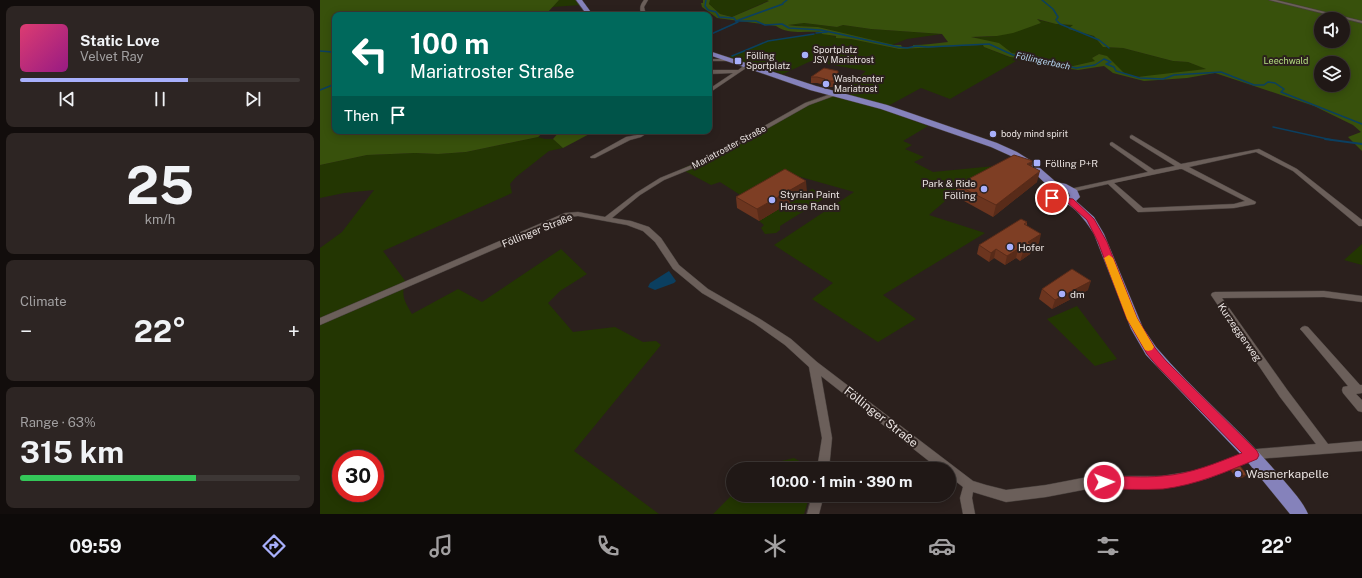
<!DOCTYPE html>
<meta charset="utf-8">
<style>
body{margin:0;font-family:"Public Sans",sans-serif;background:#2d2523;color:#f1f3f6;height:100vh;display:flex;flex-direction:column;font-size:15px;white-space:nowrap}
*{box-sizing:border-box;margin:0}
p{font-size:13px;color:#a2a0a1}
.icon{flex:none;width:22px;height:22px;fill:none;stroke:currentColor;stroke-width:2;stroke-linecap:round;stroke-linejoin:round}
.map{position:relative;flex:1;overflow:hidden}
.drawer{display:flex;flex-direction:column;gap:6px;padding:6px;background:#120d0c;width:320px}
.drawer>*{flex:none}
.banner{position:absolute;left:12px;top:12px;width:380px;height:122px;border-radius:8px;box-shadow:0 2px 10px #0003,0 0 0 1px #3d3735;background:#00695c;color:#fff;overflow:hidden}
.buttons{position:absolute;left:994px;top:12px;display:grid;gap:8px}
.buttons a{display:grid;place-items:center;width:36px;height:36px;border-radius:50%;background:#201816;box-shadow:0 2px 10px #0003,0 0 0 1px #3d3735;font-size:20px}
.speed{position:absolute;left:12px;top:450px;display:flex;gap:8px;font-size:20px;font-weight:700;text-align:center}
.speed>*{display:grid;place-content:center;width:52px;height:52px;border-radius:50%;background:#201816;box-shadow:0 2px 10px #0003,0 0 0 1px #3d3735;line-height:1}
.speed .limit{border:6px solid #d22;background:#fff;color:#111}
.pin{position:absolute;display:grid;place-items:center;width:34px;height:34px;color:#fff;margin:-17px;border:2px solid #fff;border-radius:50%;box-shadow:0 1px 4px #0007}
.me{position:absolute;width:44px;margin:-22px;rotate:89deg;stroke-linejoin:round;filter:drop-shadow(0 0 3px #0008)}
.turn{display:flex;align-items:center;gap:14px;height:84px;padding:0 12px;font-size:18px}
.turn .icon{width:52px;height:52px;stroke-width:2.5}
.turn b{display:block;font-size:28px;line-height:34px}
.then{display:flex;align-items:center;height:38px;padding:0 12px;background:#0003;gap:8px;font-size:15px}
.big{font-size:30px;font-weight:700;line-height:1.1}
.drawer .tile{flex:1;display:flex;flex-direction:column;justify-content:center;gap:6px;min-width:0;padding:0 14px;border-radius:8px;background:#2d2523}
.drawer .dial{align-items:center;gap:0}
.dial b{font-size:52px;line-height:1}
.song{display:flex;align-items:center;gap:12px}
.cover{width:48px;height:48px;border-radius:6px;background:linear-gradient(135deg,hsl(340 70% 55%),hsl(310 70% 35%))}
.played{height:4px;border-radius:2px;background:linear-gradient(90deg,#a8b0fc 60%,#3d3735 60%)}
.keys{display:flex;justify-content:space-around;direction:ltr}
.heat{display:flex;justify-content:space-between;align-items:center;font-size:22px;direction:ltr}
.charge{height:6px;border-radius:3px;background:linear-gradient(90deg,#34c759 63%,#3d3735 0)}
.trip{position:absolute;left:406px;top:462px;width:230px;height:40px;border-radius:20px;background:#201816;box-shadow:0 2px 10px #0003,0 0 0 1px #3d3735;font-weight:700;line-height:40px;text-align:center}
.dock{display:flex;height:64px;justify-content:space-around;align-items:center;background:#0d0a09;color:#a2a0a1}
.dock .icon{width:28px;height:28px}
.dock .on{color:#a8b0fc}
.dock b{font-size:18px;color:#f1f3f6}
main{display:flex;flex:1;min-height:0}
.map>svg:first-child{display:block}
</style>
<main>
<section class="drawer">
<div class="tile">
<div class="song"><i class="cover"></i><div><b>Static Love</b><p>Velvet Ray</p></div></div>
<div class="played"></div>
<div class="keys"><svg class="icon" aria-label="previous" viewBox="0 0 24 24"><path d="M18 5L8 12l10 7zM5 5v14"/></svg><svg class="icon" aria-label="pause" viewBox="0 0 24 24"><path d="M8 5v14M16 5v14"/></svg><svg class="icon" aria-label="next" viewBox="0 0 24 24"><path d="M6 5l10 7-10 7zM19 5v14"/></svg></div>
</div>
<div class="tile dial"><b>25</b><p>km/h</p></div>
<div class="tile"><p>Climate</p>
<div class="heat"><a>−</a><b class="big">22°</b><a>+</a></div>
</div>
<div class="tile"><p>Range · 63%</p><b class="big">315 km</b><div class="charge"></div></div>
</section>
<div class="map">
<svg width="1042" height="514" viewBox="0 0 1042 514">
<rect width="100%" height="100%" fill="#2b201d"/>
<g fill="#233602" fill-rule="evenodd">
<polygon points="239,0 256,0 261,5 232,7"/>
<polygon points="390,0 450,0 412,17 400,14 389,4"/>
<polygon points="202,11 261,13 266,15 198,15"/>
<path d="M715,19L736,24L754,25L748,29L774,36L783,47L803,48L853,61L868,62L887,69C863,72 828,81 806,74C795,70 795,58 779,54L772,58L776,61L753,66L722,61L718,56L692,53L678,43L647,38L677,36L721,23Z"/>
<polygon points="484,23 517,27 523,25 551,29 622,34 587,39 572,45 498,27 466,25"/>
<polygon points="502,33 524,39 531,39 579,49 663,45 664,47 689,57 706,59 713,63 719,63 718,65 694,59 692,60 696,61 630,99 601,88 568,106 531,95 528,89 530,86 546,71 491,61 463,74 409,57 448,40"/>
<polygon points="509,96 548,104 608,126 583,141 592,145 585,149 604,157 594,162 613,172 685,165 632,195 609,215 665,233 563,295 596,319 558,342 492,299 513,283 454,245 534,192 470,174 425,198 400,182 391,185 361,169 386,158 491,100"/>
<path d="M218,137L225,139H233L243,148L229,151L196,177L190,184L192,193L63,251L86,282C80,295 85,302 92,314L138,289L162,302L241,249L267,274L240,291L228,303L253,332L295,327L323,342L336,341L341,345L254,451L339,514H0V248L22,232L54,190L24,193L0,198V165L47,155L95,153L118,154L146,152ZM21,459H55V493H21Z"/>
<polygon points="492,189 508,196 460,226 460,230 456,233 445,234 441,228 444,225 439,221"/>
<polygon points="1042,244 1042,265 1024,260"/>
<polygon points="757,306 797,359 775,366 727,319"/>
<polygon points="474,458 494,469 438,469 441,466"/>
<polygon points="413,494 413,495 490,495 484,514 393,514"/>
</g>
<g fill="#38510c" fill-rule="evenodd">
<polygon points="0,0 239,0 228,12 202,11 198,15 15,15 15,131 225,131 218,137 146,152 118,154 95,153 47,155 0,165"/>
<path d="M383,0H390L389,4L400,14L412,17L449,1L447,0H1042V151L1028,137L1041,132L1033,125L994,106L895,73L867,78L824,81L793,73L784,66L758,70L744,68L735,65L713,63L706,59L690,57L664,47L663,45L579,49L531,39L516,38V36L502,34L501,32C486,31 469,35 456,26L397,18L382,7L381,3H383ZM717,19L736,24L753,25L748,29L774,36L783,47L803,48L853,61L868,62L886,69L817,77L804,73L787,56L779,54L772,58L775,61L753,66L722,61L718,56L692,53L679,43L651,37L677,36L693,33L721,23ZM1001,19H1023V41H1001ZM484,23L517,27L523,25L551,29L622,34L628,42C616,43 605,45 593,45V47H582L581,45H574L498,27L476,26L468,25ZM1001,63H1023V85H1001Z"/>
<polygon points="240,131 275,131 243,148 233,139"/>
</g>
<polygon fill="#0b3f60" points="349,271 356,281 354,283 335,290 328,287 330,283"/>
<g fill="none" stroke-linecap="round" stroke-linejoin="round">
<g stroke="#0b3f60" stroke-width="1.5">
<polyline points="386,0 385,6 388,10 396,12 399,17 414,18 416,21 436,21 445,25 462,24 469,28 501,30 578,47 587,48 596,46 608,47 669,44 693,55 756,68 775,65 784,59 791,62 786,64 794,67 796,71 820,78 843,79 854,75 901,72 934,85 944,85 948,82 955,83 964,89 961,92 1042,124"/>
<polyline points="722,0 733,9 738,17 736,20"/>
<polyline points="463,3 467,0"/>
<polyline points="416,21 463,4"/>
<polyline points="737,21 740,24 779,40 789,48"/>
<polyline points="496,33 507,32"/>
<polyline points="389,35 418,22"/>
<polyline points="0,51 12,52 13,60 15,61"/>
<polyline points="412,56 448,41 494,34"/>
<polyline points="0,90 15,84"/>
<polyline points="953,127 1012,140"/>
</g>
<polyline stroke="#0b3f60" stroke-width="2" points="1005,139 1042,144"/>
<defs>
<g id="minor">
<path d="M324,0H328L324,7L326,15H322C319,9 320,5 324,0Z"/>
<polygon points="949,0 956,0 1042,21 1042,23"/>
<polygon points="389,59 408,59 410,60 408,61 389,61"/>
<polygon points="425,65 429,66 389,93 389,89 413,73 389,74 389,70 418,70"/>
<polygon points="514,93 519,94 489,105 388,162 344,180 320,195 292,218 311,221 329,227 341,238 359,265 388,289 440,319 471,339 497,362 653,481 666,485 686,490 726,485 773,476 842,476 886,469 937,449 996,444 960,397 891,295 892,293 895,292 1004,291 1042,296 1042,302 1004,297 902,298 968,391 1008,444 1042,441 1042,451 937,459 886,479 842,488 773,488 726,497 686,502 653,492 652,498 655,514 643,514 640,498 643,487 629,476 629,469 619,469 501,376 512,438 509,469 497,469 502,438 489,367 465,345 434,323 382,293 353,269 335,242 323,231 307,225 258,216 249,217 0,325 0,318 245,213 258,212 285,217 316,193 340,178 384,160 485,103"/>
<polygon points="323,131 330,131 321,137 310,140 275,158 271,158 270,157 306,137 317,135"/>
<path d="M812,135L861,164L939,149L977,169L1042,220V226H1039L973,171L936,152L869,167L936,202L935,204L914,208L821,212H818L788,184L752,192L750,191L749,190L750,189L828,172L790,145V143L792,142L834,170L855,166L810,138V136ZM860,169H862L925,201L914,204L823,208L794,183Z"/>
<polygon points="985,326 988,327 1040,385 1042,385 1042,393 1036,394 1042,400 1042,412 1038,411 1023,393 1022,390 1023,387 1028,386 982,331 980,329 982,327"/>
<polygon points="492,495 504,495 499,514 487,514"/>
</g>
<g id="major">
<polygon points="256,0 262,0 273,15 267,15"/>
<path d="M389,51L496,86L567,105L677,143L697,152L713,162L736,182L746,184L757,190L760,197L756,201L774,217L784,234L823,328L836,347C874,392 921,430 959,475C969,487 982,500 988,514H970L926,460L826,355L811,329L774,234C767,223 760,213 749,205C743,200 723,206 722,189L727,185L707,166L691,156L671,147L561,109L490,90L389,55ZM735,188L741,189L749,193L750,196C743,200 737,197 732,192Z"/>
</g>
</defs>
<use href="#minor" stroke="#463e3b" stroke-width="1"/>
<use href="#major" stroke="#463e3b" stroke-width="1"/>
<use href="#minor" fill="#6b5f5a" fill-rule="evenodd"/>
<use href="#major" fill="#8582bb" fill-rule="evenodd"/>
</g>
<g fill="#6c351f">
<polygon points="518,71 518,87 506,87 505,85 497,83 491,83 491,77"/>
<polygon points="711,166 717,182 673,217 635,196 637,185"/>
<polygon points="487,192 439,221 417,208 416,197"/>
<polygon points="707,222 707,226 719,243 712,247 710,254 700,261 696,258 685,265 674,258 669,262 657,254 659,245"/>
<polygon points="722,289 768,290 732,309 719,299"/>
<polygon points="914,468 924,477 917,479 911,471"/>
</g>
<g fill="#582b19">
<polygon points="713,161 710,172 707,164"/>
<polygon points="720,171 717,182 673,217 676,205"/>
<polygon points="486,181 487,192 439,221 437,209"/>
<polygon points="721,234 719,243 712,247 710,254 700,261 703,252 708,242"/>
<polygon points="676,249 674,258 669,262 671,253"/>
<polygon points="698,249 696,258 685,265 687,256"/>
<polygon points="771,281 768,290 732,309 735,300"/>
<polygon points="927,475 924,477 917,479 920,476"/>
</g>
<g fill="#7e3e24" stroke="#582b19">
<polygon points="504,68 518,71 518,81 505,81 505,79 497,77 491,77"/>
<polygon points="694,155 713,161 707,164 720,171 676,205 637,185"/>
<polygon points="465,169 486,181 437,209 416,197"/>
<polygon points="701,219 707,222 704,224 721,234 708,242 712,245 703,252 698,249 687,256 676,249 671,253 659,245"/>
<polygon points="752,269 771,281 735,300 722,289"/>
<polygon points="920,466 927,475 920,476 914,468"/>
</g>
<path fill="#e11d48" stroke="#92132f" d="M732,195L742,198L753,199L774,219L787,242L817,318L835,348L846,361L937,451L939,455L937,459C906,472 876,485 843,489C823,490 803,489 784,489L779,487L777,482L779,478L784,476C803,476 823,478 842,476C871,474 896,463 922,453L838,367L827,354L807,319L778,242L767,220L748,203H741L729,199L728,198Z"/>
<polygon fill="#f59e0b" points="789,255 793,258 817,318 834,347 832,350 828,351 825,350 807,319 784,258"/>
<g fill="#a8b0fc" stroke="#2b201d" stroke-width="1.5">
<circle cx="485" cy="55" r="4"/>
<rect x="414" y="57" width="8" height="8" rx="2"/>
<circle cx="506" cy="84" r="4"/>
<circle cx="673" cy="134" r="4"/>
<rect x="713" y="159" width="8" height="8" rx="2"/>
<circle cx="664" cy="189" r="4"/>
<circle cx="452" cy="200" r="4"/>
<circle cx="690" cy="247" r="4"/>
<circle cx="742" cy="294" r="4"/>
<circle cx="918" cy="474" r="4"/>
</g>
<g text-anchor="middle" stroke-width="4" stroke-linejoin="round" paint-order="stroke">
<g font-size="9" fill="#e9e2e0" stroke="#2b201d" text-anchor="start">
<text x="493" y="53">Sportplatz<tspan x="493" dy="10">JSV Mariatrost</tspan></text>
<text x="426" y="59">Fölling<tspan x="426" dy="10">Sportplatz</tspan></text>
<text x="514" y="82">Washcenter<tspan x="514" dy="10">Mariatrost</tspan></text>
<text x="681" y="137">body mind spirit</text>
</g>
<g font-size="9" font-style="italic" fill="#b6d6f1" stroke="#2b201d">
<text transform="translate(723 61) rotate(12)" y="3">Föllingerbach</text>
</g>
<g font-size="9" fill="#b4dd81" stroke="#2b201d">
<text x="966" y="64">Leechwald</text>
</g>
<g font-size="9" fill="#e9e2e0" stroke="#2b201d">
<text transform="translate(409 147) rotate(-28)" y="3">Mariatroster Straße</text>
</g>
<g font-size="10" fill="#e9e2e0" stroke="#2b201d" text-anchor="start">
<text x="725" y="167">Fölling P+R</text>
<text x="656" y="187" text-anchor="end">Park &amp; Ride<tspan x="656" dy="12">Fölling</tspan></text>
<text x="460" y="198">Styrian Paint<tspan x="460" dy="12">Horse Ranch</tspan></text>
<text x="698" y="251">Hofer</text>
<text x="750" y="298">dm</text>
</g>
<g font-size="10" fill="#e9e2e0" stroke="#2b201d">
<text transform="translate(217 230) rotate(-22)" y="4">Föllinger Straße</text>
<text transform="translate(920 332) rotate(55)" y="4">Kurzeggerweg</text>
</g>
<g font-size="12" fill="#e9e2e0" stroke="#2b201d">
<text transform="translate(561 417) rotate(38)" y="4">Föllinger Straße</text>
</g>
<g font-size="12" fill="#e9e2e0" stroke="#2b201d" text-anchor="start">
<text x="926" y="478">Wasnerkapelle</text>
</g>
</g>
</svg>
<div class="buttons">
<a><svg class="icon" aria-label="sound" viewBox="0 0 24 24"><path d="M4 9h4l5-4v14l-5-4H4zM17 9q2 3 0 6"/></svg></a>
<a><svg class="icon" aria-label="layers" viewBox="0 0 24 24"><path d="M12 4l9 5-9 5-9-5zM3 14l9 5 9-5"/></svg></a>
</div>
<div class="speed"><div class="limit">30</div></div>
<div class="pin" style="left:732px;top:198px;background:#d93025"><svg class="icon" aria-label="arrive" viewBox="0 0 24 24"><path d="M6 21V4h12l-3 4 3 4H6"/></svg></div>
<svg class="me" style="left:784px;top:482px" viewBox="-20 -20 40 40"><circle r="17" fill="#e11d48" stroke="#fff" stroke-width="3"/><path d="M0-11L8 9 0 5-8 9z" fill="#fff"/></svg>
<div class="trip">10:00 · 1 min · 390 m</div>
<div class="banner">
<div class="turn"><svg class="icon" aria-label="left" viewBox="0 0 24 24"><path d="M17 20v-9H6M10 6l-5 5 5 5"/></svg><div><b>100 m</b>Mariatroster Straße</div></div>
<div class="then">Then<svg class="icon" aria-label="arrive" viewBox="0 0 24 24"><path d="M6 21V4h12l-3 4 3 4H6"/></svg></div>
</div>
</div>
</main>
<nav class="dock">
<b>09:59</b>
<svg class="icon on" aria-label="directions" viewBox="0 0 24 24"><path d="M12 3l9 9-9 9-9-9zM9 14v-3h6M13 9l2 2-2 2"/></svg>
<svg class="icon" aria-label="music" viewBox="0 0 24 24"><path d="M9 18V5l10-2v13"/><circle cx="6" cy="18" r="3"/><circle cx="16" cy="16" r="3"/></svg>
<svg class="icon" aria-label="phone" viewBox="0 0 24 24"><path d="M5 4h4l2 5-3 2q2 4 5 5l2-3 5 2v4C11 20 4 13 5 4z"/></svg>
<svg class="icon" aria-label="climate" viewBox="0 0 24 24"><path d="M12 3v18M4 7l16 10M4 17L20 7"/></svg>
<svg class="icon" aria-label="car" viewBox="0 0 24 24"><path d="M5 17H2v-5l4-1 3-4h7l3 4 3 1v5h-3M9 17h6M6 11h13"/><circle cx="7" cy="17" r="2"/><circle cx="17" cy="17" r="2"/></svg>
<svg class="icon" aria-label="filters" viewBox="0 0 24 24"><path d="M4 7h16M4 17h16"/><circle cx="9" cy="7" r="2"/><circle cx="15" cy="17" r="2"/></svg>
<b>22°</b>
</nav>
